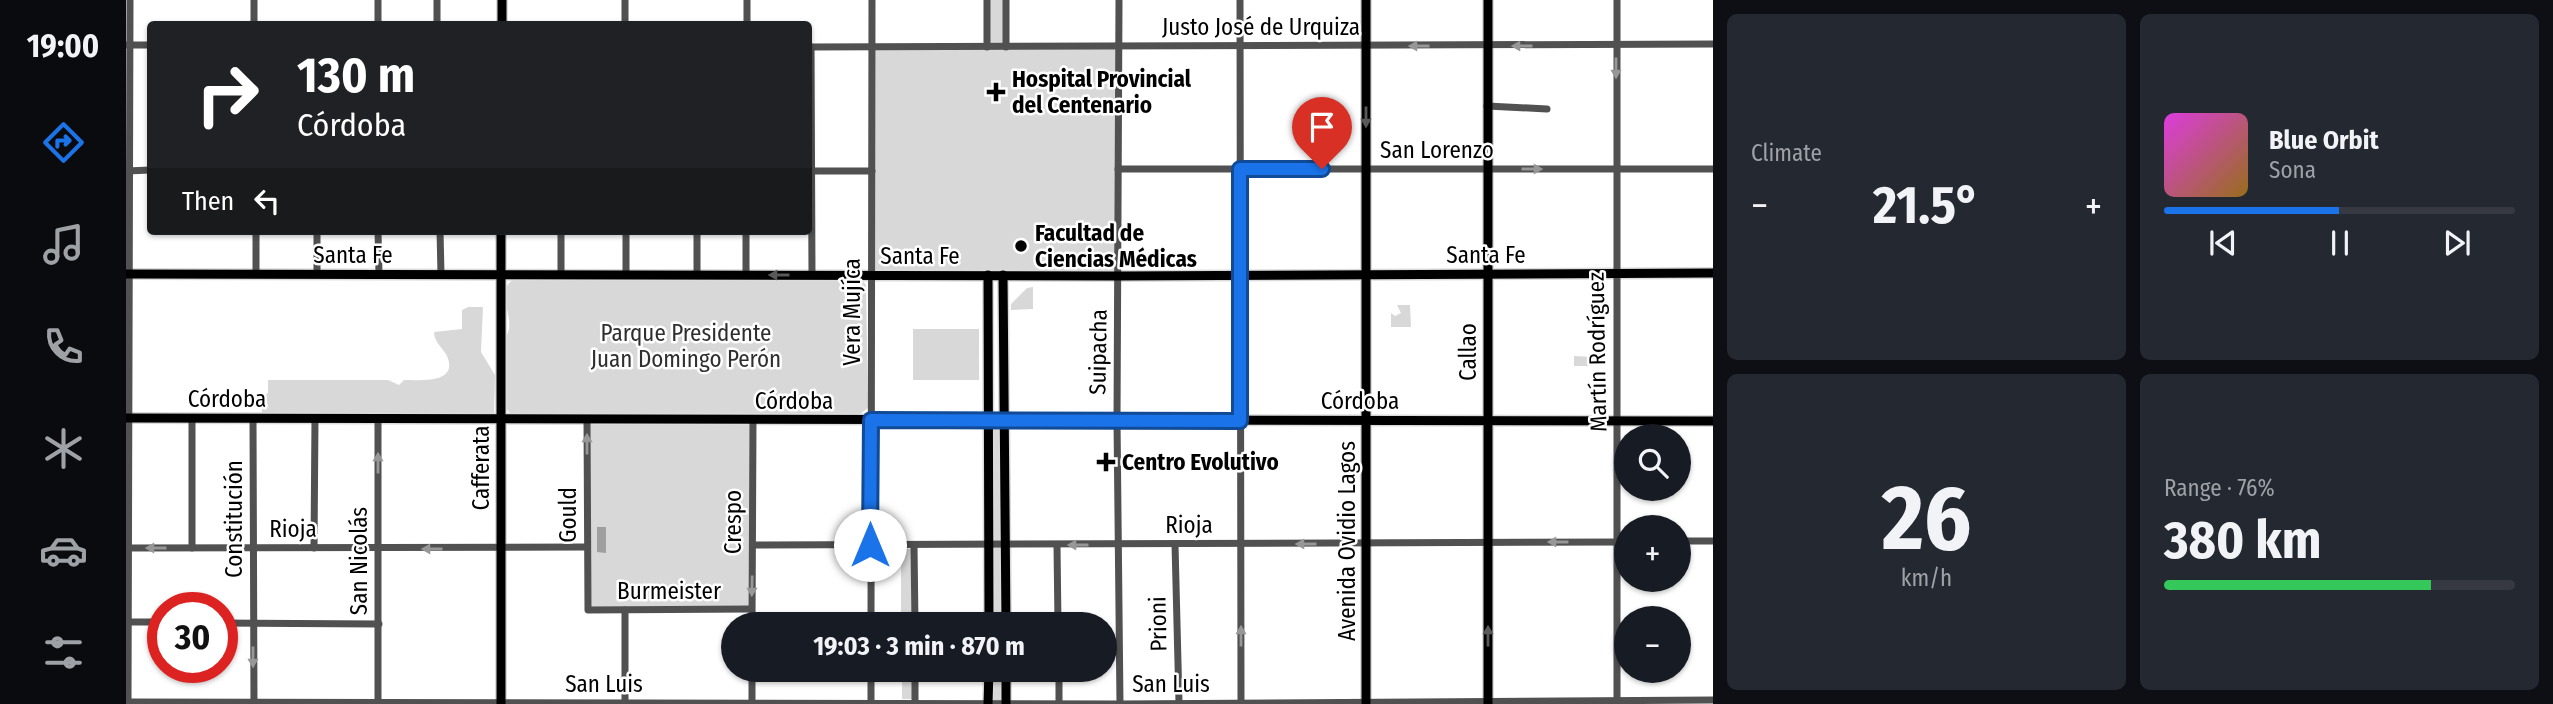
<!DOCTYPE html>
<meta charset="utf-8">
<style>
body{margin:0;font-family:"Fira Sans Condensed",sans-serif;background:#242831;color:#f1f3f6;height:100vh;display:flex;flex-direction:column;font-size:26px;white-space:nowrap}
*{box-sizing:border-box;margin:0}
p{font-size:23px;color:#9ea1a6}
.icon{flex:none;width:38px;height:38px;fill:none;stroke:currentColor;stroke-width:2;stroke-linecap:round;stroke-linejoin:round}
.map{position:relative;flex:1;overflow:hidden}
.sheet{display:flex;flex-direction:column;gap:14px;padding:14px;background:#0d0f14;width:840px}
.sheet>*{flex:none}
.top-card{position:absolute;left:21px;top:21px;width:665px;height:214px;border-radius:7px;box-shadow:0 2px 5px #0004;background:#202124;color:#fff;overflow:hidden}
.controls{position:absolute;left:1488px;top:424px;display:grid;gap:14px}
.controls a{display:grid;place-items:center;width:77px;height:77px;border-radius:50%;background:#171b24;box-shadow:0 2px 5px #0004;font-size:35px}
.speed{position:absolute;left:21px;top:592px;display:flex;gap:14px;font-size:35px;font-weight:700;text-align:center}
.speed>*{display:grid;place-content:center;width:91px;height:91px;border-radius:50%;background:#171b24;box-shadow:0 2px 5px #0004;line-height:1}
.speed .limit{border:10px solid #d22;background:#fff;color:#111}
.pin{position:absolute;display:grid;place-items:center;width:60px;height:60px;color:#fff;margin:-72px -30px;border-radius:50% 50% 50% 0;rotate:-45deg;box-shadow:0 0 7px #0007}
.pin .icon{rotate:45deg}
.me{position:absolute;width:77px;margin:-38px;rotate:0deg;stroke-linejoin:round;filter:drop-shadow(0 0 5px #0008)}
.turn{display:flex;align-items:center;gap:24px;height:147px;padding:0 35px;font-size:32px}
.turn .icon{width:91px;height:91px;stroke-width:2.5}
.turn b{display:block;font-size:49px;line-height:60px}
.then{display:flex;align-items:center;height:66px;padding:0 35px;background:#0003;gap:14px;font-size:26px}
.big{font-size:52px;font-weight:700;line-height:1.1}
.sheet .widget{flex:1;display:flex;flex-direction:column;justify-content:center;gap:10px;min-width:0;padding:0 24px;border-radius:10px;background:#242831}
.sheet .dial{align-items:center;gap:0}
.dial b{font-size:91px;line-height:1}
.song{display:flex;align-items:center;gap:21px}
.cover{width:84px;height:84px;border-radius:10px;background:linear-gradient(135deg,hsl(300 70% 55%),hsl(40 70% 35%))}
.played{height:7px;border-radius:4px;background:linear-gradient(90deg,#1a73e8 50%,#363941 50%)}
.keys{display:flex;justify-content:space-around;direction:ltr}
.heat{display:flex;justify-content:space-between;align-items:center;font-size:38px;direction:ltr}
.charge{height:10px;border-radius:5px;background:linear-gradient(90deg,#34c759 76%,#363941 0)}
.sheet .tiles{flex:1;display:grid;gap:14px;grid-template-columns:repeat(2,1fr)}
.trip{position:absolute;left:595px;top:612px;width:396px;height:70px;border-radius:35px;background:#171b24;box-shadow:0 2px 5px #0004;font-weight:700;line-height:70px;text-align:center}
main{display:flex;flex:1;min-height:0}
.menu{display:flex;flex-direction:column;width:126px;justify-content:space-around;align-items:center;background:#090b0e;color:#9ea1a6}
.menu .icon{width:49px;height:49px}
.menu .current{color:#1a73e8}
.menu b{font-size:32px;color:#f1f3f6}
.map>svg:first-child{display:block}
</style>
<main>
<nav class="menu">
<b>19:00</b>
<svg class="icon current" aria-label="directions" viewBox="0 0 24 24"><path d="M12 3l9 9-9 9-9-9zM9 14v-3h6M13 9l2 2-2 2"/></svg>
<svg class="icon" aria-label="music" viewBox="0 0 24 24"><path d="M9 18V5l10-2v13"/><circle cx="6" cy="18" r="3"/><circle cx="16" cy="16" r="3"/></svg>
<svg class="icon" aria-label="phone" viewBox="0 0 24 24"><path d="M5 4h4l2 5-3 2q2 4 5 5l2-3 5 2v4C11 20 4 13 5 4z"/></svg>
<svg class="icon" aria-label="climate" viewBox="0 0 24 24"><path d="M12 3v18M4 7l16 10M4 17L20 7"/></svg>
<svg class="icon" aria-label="car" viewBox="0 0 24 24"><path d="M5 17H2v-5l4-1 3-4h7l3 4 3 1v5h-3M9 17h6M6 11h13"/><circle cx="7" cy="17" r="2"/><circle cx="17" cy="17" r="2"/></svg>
<svg class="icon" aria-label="filters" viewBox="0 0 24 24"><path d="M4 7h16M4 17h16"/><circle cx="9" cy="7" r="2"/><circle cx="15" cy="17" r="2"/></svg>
</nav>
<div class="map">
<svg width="1587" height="704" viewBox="0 0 1587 704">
<rect width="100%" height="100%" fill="#fff"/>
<g fill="#d8d8d8">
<polygon points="861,0 880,0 880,46 993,46 992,276 745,275 745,47 861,47"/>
<path d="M391,278H734L740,285L742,408L734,414L384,413L379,407L378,339C395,321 363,289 391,278Z"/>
<polygon points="907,287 907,309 885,310 885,304 901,288"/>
<polygon points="1271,305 1284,305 1285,327 1265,327 1265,313 1269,316 1275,313"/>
<path d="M342,307H357L355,352L369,375L368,414H136V398L142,393V380H262L273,385L278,380C294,380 333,384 321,356C317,348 308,342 308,332L336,329V310Z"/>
<rect x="787" y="329" width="66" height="51"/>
<polygon points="1448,356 1468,357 1469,366 1448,366"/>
<polygon points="461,420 627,420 625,609 462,610"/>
<polygon points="863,420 878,420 880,625 863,625"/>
<polygon points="775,549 785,549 786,625 775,625"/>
<polygon points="776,670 786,670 787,699 776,699"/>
<polygon points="863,670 880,670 880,704 862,704"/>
</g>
<polygon fill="#9f9f9f" points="471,527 480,527 480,553 471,552"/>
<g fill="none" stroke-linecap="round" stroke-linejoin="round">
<defs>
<g id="major">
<polyline points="1362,0 1362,704"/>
<polyline points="376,24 376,0"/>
<polyline points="0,274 992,276 1587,273"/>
<polyline points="862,275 863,625"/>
<polyline points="877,275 880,625"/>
<polyline points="0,418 1587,421"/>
<polyline points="375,704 375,231"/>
<polyline points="862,704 863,670"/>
<polyline points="880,704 880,670"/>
<polyline points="1240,704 1240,0"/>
</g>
</defs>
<use href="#major" stroke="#dbdbdb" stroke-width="12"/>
<g stroke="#515151" stroke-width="7">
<polyline points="128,0 128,24"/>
<polyline points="499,0 499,24"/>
<polyline points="861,0 861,47"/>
<polyline points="880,0 880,47"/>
<polyline points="993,0 991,420 994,704"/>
<polyline points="1114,0 1115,704"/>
<polyline points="1491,0 1491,703"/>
<polyline points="252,24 252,0"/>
<polyline points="311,24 311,0"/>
<polyline points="621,24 621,0"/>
<polyline points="1,45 24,45"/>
<polyline points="682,47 1587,44"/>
<polyline points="685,47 686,275"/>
<polyline points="1361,106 1421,109"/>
<polyline points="992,169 1587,169"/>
<polyline points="1,171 24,170"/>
<polyline points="683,171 746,171"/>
<polyline points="130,231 130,274"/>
<polyline points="252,231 253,274"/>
<polyline points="314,231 315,274"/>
<polyline points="435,231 435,274"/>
<polyline points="500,231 500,274"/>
<polyline points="571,231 571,274"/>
<polyline points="191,274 191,231"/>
<polyline points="620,275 620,231"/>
<polyline points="66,418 66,548"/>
<polyline points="127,418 128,704"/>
<polyline points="252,419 252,704"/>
<polyline points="461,420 462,610 625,609"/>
<polyline points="1552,541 1587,541"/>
<polyline points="1049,544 1053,703"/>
<polyline points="627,545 1500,542"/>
<polyline points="788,545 789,625"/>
<polyline points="931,545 932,625"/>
<polyline points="1,548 461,547"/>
<polyline points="188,548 189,418"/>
<polyline points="499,610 499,704"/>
<polyline points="2,622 37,622"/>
<polyline points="96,623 253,624"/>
<polyline points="626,625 627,420"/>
<polyline points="745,625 746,0"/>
<polyline points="626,670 626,704"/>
<polyline points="745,670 745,704"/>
<polyline points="789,670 789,703"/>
<polyline points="933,670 933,703"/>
<polyline points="0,702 994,704 1587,700"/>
<polyline points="2,704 4,0"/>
</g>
<use href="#major" stroke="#000" stroke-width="9"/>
</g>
<defs><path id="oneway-solid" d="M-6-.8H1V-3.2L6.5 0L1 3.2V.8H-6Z" transform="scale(1.75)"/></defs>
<g fill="#979797">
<use href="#oneway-solid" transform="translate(1293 46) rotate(180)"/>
<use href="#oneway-solid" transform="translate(1396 46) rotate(180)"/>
<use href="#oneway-solid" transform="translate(1490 68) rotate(90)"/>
<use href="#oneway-solid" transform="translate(1406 169)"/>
<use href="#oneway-solid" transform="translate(461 444) rotate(-90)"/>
<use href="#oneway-solid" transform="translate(252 463) rotate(-90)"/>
<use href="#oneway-solid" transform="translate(1432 542) rotate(180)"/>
<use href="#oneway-solid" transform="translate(1180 544) rotate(180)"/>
<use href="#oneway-solid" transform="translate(952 545) rotate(180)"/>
<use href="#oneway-solid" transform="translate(30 548) rotate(-180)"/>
<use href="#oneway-solid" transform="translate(306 549) rotate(-180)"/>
<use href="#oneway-solid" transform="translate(626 586) rotate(91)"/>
<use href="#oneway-solid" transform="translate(1115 636) rotate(-90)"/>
<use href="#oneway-solid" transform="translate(127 657) rotate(90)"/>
</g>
<g fill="#595959">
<use href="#oneway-solid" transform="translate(1240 117) rotate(90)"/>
<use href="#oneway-solid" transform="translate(653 275) rotate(-180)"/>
<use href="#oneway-solid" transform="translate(1362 636) rotate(-90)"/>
</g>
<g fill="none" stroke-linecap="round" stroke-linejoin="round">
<defs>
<polyline id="route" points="744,545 745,420 1114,421 1114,169 1196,169"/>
</defs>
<use href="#route" stroke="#114b97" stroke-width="18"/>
<use href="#route" stroke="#1a73e8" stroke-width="12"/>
</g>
<g fill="#000" stroke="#fff" stroke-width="2.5">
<path d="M866.5 81.5h7v7h7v7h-7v7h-7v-7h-7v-7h7z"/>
<circle cx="895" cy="246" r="7"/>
<path d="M976.5 451.5h7v7h7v7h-7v7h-7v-7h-7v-7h7z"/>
</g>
<g text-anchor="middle" stroke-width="5" stroke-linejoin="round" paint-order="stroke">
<g font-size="23" fill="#000" stroke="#fff">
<text x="1135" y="35">Justo José de Urquiza</text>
<text x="1311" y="158">San Lorenzo</text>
<text x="227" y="263">Santa Fe</text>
<text x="1360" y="263">Santa Fe</text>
<text x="794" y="264">Santa Fe</text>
<text transform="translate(726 312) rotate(-90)" y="8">Vera Mujíca</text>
<text transform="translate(972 352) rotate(-89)" y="8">Suipacha</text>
<text transform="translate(1342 352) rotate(-90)" y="8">Callao</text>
<text transform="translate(1471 352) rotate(-91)" y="8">Martín Rodríguez</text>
<text x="101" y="407">Córdoba</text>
<text x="668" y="409">Córdoba</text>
<text x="1234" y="409">Córdoba</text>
<text transform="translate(355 468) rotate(-90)" y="8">Cafferata</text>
<text transform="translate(442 515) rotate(-90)" y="8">Gould</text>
<text transform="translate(108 519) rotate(-90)" y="8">Constitución</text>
<text transform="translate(607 522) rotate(-90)" y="8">Crespo</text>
<text x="1063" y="533">Rioja</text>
<text x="167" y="537">Rioja</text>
<text transform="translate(1221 541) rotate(-90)" y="8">Avenida Ovidio Lagos</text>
<text transform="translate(233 561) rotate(-90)" y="8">San Nicolás</text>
<text x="543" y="599">Burmeister</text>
<text transform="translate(1032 624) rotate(-91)" y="8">Prioni</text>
<text x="478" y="692">San Luis</text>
<text x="1045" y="692">San Luis</text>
</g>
<g font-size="23" font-weight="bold" fill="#000" stroke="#fff" text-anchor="start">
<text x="886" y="87">Hospital Provincial<tspan x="886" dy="26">del Centenario</tspan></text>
<text x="909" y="241">Facultad de<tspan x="909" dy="26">Ciencias Médicas</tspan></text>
<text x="996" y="470">Centro Evolutivo</text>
</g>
<g font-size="23" fill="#2f2f2f" stroke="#fff">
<text x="560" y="341">Parque Presidente<tspan x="560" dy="26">Juan Domingo Perón</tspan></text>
</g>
</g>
</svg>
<div class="controls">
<a><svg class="icon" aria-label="search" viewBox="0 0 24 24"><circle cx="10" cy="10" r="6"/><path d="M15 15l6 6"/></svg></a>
<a>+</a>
<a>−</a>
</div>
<div class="speed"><div class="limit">30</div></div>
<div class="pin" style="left:1196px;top:169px;background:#d93025"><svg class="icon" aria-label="arrive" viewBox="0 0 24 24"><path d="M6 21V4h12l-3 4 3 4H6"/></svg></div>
<svg class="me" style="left:744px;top:545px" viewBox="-20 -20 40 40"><circle r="19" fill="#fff"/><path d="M0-13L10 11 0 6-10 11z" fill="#1a73e8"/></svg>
<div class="trip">19:03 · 3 min · 870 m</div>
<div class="top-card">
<div class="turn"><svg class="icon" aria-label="right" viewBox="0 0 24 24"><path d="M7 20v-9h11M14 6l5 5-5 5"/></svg><div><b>130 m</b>Córdoba</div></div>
<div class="then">Then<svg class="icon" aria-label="left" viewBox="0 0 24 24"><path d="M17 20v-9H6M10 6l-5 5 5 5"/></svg></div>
</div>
</div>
<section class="sheet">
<div class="tiles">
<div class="widget"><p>Climate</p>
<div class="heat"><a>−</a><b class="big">21.5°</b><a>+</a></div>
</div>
<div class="widget">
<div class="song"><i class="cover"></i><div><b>Blue Orbit</b><p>Sona</p></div></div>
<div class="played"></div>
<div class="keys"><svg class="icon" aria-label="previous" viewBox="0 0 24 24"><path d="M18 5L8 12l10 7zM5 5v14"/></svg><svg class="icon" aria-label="pause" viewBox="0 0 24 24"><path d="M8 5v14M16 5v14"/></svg><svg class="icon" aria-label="next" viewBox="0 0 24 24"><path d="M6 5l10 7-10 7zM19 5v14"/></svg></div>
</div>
<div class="widget dial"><b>26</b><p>km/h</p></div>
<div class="widget"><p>Range · 76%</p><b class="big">380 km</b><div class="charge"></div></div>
</div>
</section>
</main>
